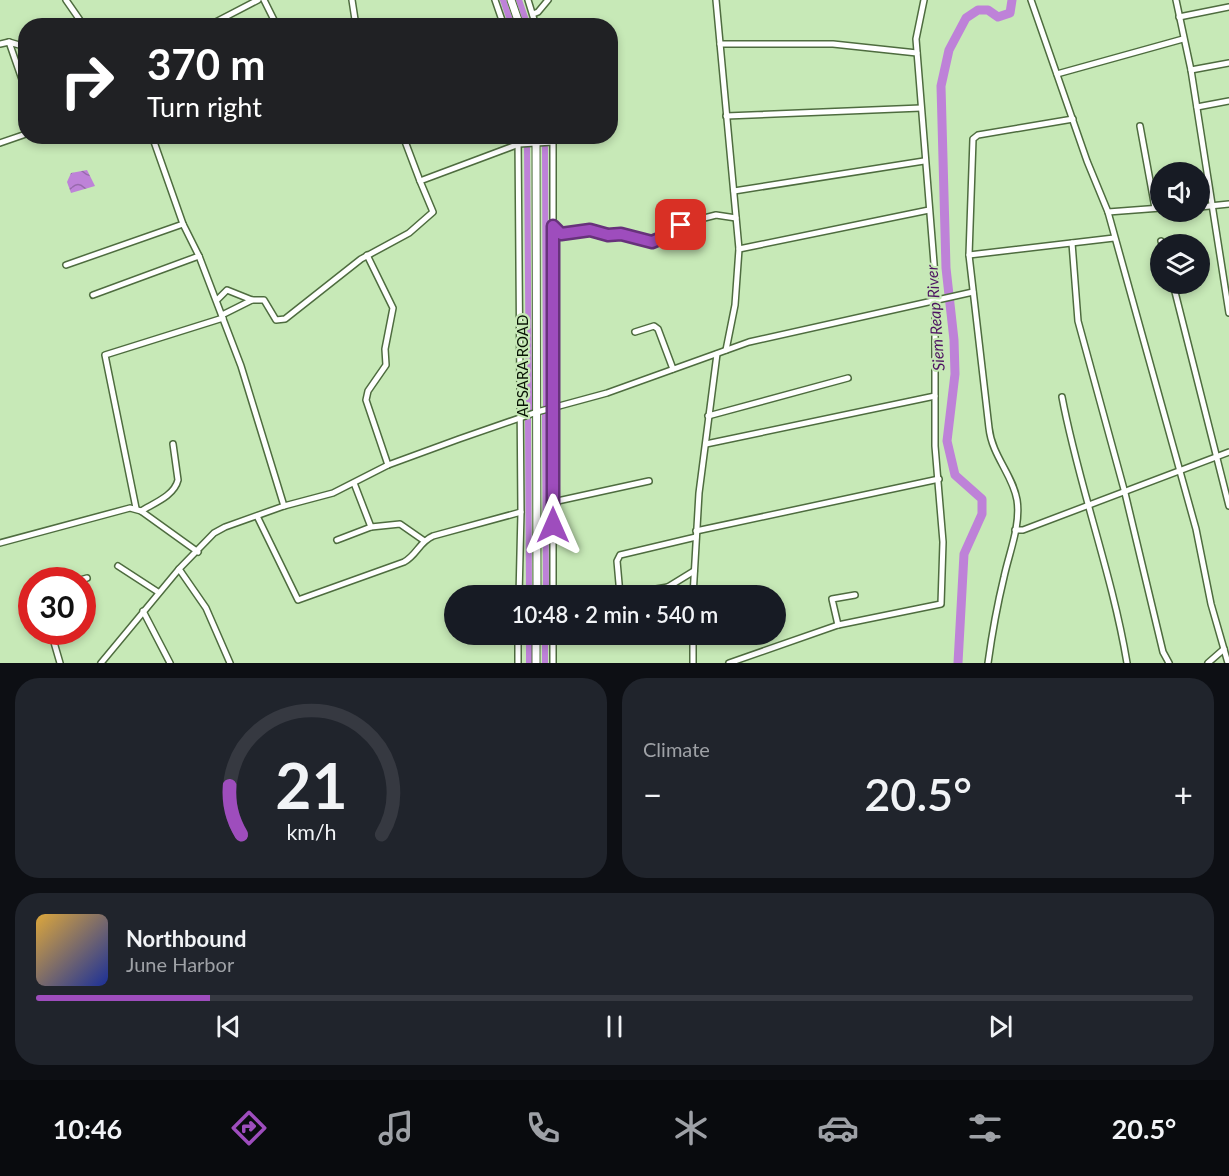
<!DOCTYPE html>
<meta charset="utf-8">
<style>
body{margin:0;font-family:Lato,sans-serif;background:#20242c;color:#f1f3f6;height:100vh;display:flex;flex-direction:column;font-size:22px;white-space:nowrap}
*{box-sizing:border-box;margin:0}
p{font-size:20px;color:#9ea1a6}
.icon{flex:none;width:33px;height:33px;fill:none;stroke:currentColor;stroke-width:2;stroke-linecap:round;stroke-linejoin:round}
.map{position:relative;height:663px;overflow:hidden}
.drawer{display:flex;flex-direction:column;gap:15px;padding:15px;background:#0d0f14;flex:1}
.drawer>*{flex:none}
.guide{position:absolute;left:18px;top:18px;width:600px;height:126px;border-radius:24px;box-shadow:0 3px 9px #0003;background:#202124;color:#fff;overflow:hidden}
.controls{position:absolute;left:1150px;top:162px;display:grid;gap:12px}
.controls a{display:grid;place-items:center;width:60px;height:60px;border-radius:50%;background:#171b24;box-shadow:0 3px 9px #0003;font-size:30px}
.speed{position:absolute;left:18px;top:567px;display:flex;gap:12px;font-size:30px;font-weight:700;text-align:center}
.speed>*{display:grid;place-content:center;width:78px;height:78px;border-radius:50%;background:#171b24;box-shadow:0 3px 9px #0003;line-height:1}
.speed .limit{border:9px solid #d22;background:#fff;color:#111}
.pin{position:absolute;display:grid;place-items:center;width:51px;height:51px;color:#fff;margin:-26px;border-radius:12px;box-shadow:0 3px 9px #0006}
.me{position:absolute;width:66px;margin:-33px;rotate:0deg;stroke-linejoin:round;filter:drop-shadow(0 0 4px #0008)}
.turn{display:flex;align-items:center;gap:21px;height:126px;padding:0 30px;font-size:27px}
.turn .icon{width:78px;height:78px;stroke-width:2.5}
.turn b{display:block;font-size:42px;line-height:51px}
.big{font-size:45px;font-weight:600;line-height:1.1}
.drawer .card{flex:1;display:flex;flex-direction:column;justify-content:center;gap:9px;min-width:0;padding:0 21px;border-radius:24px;background:#20242c}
.drawer .dial{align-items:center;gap:0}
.dial svg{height:156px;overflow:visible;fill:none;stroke:#363941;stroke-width:7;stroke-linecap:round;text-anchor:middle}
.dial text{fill:#f1f3f6;stroke:none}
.song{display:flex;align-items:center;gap:18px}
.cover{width:72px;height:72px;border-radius:9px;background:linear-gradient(135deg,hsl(40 70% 55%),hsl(230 70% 35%))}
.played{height:6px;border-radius:3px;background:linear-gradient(90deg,#9e4dbd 15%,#363941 15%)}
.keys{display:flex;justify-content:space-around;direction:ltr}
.heat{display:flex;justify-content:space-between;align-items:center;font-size:33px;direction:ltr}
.drawer .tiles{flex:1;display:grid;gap:15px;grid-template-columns:1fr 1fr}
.card:last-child{grid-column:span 2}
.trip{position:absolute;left:444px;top:585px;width:342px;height:60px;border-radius:30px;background:#171b24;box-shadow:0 3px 9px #0003;font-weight:600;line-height:60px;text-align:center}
.dock{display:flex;height:96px;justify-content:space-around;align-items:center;background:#090b0e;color:#9ea1a6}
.dock .icon{width:42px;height:42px}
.dock .current{color:#9e4dbd}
.dock b{font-size:27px;color:#f1f3f6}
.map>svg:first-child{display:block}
</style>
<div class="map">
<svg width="1229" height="663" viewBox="0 0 1229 663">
<defs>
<pattern id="water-waves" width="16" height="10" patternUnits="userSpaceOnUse" patternTransform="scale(1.5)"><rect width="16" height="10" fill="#be82d8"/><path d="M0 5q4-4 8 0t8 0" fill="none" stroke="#9869ad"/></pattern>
</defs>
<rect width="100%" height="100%" fill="#c7e9b7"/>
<polygon fill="url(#water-waves)" points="87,170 95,186 71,193 67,182 71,173"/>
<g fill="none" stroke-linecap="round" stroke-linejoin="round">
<g stroke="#be82d8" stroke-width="6">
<polyline points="503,0 512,26"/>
<polyline points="519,0 528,26"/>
<polyline points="545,136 545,138"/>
<polyline points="528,139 528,136"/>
<polyline points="545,147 546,406"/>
<polyline points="527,148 529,409"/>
<polyline points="545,414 546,596"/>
<polyline points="528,418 529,596"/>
<polyline points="529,634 529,663"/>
<polyline points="545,663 545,634"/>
</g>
<polyline stroke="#be82d8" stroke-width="9" points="958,663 964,554 982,514 982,499 955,475 947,441 955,374 954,340 946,268 941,86 949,50 966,18 978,10 988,10 998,17 1010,13 1012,0"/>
<defs>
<g id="minor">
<polyline points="66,0 84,26"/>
<polyline points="264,0 277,26"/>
<polyline points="352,0 356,26"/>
<polyline points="495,0 504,26"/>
<polyline points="528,0 536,26"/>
<polyline points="716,0 739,249 735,305 726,350"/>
<polyline points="1031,0 1087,161 1108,212 1196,529 1211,604 1228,663"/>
<polyline points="1176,0 1191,70 1229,313"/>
<polyline points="533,14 538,12 548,0"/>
<polyline points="1179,17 1229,7"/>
<polyline points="208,26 258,0"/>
<polyline points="9,42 26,91"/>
<polyline points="0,44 9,42 26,47"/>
<polyline points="720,44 833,44 917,53"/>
<polyline points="1191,70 1229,63"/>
<polyline points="1057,74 1183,39"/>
<polyline points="1197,107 1229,101"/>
<polyline points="726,116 921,108"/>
<polyline points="1140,126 1155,208"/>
<polyline points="152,136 183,224 199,256 241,366 284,506"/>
<polyline points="403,136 420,181"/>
<polyline points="518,136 521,512 519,596"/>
<polyline points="553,136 553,596"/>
<polyline points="0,143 26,134"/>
<polyline points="734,191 924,161"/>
<polyline points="1200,207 1229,204"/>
<polyline points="1108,212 1161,208"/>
<polyline points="553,227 561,234 590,230 607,235 621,234 652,242 659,239 673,226 716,215 736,218"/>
<polyline points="1161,241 1162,244"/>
<polyline points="1072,243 1078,321 1125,493 1163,652 1169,663"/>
<polyline points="739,249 929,210"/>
<polyline points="367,255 393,308 385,349 386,365 368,391 366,400 388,465"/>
<polyline points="969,255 1114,238"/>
<polyline points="66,265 183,224"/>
<polyline points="1173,284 1229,506"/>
<polyline points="93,295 199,256"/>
<polyline points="217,300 227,290 252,300 264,300 276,320 285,319 361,259 409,233 433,212 420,181 519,144 553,142"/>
<polyline points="222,315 252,300"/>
<polyline points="635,332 654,326 658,329 673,369"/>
<path d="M1062,397C1079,487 1112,573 1127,663"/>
<polyline points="708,416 848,378"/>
<polyline points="706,444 935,396"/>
<polyline points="553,502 649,481"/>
<polyline points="136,508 105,355 223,318"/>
<path d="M141,511C154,503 174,496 178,480L173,444"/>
<path d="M257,516L298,600L404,562C417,555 419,542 433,536L521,512"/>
<polyline points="371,527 400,524 423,540"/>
<polyline points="1015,530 1023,530 1229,452"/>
<polyline points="696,531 939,479"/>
<polyline points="337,540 371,527 354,483"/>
<polyline points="0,543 130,508 141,511 198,552"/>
<polyline points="118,566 158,592"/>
<polyline points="179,569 206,608 230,663"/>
<polyline points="80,580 87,578"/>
<polyline points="668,587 694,571"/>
<polyline points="620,595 617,561 620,555 696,537"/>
<polyline points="614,596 668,587 693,592"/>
<polyline points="693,596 699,493 717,354"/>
<polyline points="143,611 170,663"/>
<polyline points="838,625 832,599 855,595"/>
<polyline points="51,632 60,663"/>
<polyline points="518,634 518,663"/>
<polyline points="101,663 179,569 214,533 225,527 284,506 333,493 388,465 459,439 537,412 607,393 749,342 973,292"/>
<polyline points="553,663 553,634"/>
<polyline points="693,663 693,634"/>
<polyline points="729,663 838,625 941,604 943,542 935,446 935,276 916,39 924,0"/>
<path d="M988,663C992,634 997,606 1004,577C1009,553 1021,525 1017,500C1013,475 992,456 989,428L969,255L973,139L978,135L1073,119"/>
<polyline points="1208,663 1224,649"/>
</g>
<g id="tertiary">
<polyline points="511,0 520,26"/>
<polyline points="536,136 537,596"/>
<polyline points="536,634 536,663"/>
</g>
</defs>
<use href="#minor" stroke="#4e6c3f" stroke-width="8"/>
<use href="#tertiary" stroke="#4e6c3f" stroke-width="9"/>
<use href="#minor" stroke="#fff" stroke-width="5"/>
<use href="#tertiary" stroke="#fff" stroke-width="7"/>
</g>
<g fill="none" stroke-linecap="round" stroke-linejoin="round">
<defs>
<polyline id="route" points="553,525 553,226 561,234 590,230 608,235 621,234 652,242 659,239 670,227 681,225"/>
</defs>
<use href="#route" stroke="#67327b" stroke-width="15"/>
<use href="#route" stroke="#9e4dbd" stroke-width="10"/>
</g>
<g text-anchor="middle" stroke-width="4.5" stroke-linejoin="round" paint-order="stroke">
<g font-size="15" fill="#071203" stroke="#c7e9b7">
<text transform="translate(523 366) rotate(-90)" y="5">APSARA ROAD</text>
</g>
<g font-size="16" font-style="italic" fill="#4d1361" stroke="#c7e9b7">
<text transform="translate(935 318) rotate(-94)" y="6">Siem Reap River</text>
</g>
</g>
</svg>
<div class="controls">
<a><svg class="icon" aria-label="sound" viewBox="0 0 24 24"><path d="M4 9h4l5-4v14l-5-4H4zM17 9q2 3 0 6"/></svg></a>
<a><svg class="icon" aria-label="layers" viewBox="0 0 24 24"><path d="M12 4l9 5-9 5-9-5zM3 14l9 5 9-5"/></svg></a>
</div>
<div class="speed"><div class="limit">30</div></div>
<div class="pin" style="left:681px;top:225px;background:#d93025"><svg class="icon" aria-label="arrive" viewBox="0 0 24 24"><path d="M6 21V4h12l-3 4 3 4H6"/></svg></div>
<svg class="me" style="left:553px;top:525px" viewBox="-20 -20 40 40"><path d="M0-17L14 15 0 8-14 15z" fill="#9e4dbd" stroke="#fff" stroke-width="4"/></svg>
<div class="trip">10:48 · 2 min · 540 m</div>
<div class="guide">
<div class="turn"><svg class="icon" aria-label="right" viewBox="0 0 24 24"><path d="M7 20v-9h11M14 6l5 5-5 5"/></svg><div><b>370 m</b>Turn right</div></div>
</div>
</div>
<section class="drawer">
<div class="tiles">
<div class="card dial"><svg viewBox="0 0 100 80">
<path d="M14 69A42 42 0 1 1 86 69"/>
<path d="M14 69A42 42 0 0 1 8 44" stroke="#9e4dbd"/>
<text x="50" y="56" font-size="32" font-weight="700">21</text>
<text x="50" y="72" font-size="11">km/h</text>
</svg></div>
<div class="card"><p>Climate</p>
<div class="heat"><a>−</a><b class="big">20.5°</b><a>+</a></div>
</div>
<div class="card">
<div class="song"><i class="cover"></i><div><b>Northbound</b><p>June Harbor</p></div></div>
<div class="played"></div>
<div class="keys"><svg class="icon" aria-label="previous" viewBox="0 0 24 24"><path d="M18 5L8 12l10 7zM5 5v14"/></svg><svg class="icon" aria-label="pause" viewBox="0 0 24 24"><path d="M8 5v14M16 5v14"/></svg><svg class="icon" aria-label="next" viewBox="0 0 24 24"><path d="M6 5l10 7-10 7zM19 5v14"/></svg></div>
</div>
</div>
</section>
<nav class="dock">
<b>10:46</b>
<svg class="icon current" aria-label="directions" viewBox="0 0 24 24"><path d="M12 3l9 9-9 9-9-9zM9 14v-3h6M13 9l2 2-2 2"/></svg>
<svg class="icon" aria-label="music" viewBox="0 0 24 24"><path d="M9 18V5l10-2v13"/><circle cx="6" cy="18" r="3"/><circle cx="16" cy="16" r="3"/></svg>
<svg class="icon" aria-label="phone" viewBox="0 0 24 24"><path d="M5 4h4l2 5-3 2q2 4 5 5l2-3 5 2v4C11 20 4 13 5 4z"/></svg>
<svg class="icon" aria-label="climate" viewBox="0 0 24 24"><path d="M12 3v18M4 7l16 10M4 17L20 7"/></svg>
<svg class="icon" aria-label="car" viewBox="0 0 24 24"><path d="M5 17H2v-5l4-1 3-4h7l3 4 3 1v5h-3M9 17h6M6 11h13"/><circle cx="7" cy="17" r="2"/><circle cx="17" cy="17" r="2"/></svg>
<svg class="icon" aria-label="filters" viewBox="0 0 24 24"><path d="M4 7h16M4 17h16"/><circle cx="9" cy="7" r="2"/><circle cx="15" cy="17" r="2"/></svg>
<b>20.5°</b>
</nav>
